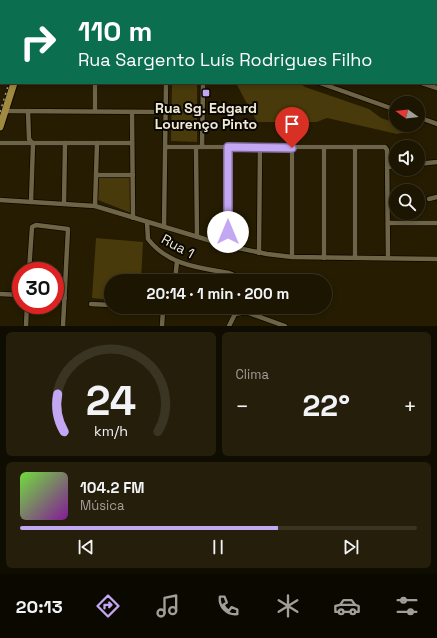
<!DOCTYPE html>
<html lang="pt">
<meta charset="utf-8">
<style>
body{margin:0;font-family:"Space Grotesk",sans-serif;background:#251e0b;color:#f1f3f6;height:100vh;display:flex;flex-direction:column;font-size:15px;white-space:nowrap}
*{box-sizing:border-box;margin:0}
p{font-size:13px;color:#a09f99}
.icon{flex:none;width:22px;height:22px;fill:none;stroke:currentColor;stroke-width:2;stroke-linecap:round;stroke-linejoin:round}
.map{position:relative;height:326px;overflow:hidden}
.details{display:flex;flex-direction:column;gap:6px;padding:6px;background:#0f0c01;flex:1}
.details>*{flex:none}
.banner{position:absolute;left:0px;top:0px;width:437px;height:84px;box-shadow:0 2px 6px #0003,0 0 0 1px #3a3423;background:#0b6e4f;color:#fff;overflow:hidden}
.needle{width:26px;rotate:284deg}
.controls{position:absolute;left:389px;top:96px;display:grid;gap:8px}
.controls a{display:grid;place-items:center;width:36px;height:36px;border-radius:50%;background:#1c1501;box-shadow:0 2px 6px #0003,0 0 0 1px #3a3423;font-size:20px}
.speed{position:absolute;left:12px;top:262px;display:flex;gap:8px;font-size:20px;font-weight:700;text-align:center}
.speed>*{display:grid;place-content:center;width:52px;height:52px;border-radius:50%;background:#1c1501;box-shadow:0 2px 6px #0003,0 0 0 1px #3a3423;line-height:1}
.speed .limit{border:6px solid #d22;background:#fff;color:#111}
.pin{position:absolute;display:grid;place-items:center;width:34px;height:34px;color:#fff;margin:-41px -17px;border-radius:50% 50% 50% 0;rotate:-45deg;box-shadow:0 0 4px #0007}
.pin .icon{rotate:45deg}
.me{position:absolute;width:44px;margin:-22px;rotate:0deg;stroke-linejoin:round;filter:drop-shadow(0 0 3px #0008)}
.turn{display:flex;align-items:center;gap:14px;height:84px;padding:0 12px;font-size:18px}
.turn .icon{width:52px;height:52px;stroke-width:2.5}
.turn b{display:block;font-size:28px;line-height:34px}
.big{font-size:30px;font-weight:600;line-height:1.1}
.details .widget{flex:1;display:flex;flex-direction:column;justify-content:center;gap:6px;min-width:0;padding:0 14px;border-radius:6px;background:#251e0b}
.details .dial{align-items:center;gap:0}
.dial svg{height:104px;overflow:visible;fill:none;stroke:#3a3423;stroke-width:7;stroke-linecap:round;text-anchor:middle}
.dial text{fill:#f1f3f6;stroke:none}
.song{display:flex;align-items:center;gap:12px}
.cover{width:48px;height:48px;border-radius:6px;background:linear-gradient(135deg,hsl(100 70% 55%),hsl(290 70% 35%))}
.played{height:4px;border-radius:2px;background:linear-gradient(90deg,#c3a7f2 65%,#3a3423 65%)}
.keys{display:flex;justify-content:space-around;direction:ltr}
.heat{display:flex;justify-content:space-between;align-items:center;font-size:22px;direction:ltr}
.details .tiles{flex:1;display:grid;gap:6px;grid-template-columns:1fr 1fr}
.widget:last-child{grid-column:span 2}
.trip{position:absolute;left:104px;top:274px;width:228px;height:40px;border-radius:20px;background:#1c1501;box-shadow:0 2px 6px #0003,0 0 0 1px #3a3423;font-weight:600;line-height:40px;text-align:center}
.dock{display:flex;height:64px;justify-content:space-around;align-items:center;background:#0b0800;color:#a09f99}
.dock .icon{width:28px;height:28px}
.dock .on{color:#c3a7f2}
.dock b{font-size:18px;color:#f1f3f6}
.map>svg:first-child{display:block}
</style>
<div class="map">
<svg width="437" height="326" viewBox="0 0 437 326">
<rect width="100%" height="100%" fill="#251c01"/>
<g fill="#483a0a">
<polygon points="262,0 377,0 262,1"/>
<polygon points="172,83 197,83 197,142 171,141"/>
<polygon points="236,83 300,83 305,87 369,109 381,118 396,123 396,125 401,125 415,130 397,134 327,118 317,122 257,122 253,114 253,108 246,102"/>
<polygon points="98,177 131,177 131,213 98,200"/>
<polygon points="96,238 143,242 141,281 111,281 111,300 92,298"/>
</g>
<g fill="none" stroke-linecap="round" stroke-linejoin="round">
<defs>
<g id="minor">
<polyline points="81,0 81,1"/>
<polyline points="113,0 113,1"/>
<polyline points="145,0 145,1"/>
<polyline points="220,0 220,1"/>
<polyline points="51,1 51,0"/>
<polyline points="253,1 253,0"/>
<polyline points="413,1 419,0"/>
<polyline points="436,54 437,54"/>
<polyline points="320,83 396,110"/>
<polyline points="422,83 437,88"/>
<polyline points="6,111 166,112"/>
<polyline points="28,111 29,139 33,144 31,202"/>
<polyline points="95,111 95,83"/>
<polyline points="132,112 133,218"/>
<polyline points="418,117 437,124"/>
<polyline points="0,143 132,143"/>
<polyline points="166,147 385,147 387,150 388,258"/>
<polyline points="196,147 197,237"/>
<polyline points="202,147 203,83"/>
<polyline points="355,147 355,258"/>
<polyline points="418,164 437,162"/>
<polyline points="387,167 396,166"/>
<polyline points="96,175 133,175"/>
<polyline points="429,199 437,197"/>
<polyline points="0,200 95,206 228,246 267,254 292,257 437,259"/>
<polyline points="64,203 65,143"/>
<polyline points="95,206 97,143"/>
<path d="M147,222L148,239C168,265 199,268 229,273L234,275L239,281"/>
<polyline points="388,223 437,223"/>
<polyline points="164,227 166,83"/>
<polyline points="228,246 228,147"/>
<polyline points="259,253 260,147"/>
<polyline points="292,257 292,148"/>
<polyline points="324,258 324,148"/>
<polyline points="29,271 32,227 36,225 68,229 63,326"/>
<polyline points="175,281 177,261"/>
<polyline points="0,294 21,295"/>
<polyline points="55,297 65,298"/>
<polyline points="91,304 111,305"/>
<polyline points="131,307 163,310 170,307"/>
<polyline points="26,326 27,305"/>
<polyline points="162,326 163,310"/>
<polyline points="229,326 235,314 246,312 285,326"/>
</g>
<g id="primary">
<polyline points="5,0 5,1"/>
<polyline points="0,19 1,22"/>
<polyline points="0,81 1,78"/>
<polyline points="0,127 14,83"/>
</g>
</defs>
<use href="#minor" stroke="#0e0600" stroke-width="6"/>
<use href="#primary" stroke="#0e0600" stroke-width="9"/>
<use href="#minor" stroke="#6e6446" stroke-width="4.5"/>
<use href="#primary" stroke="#a08a3f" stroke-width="7"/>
<g stroke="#a59e89" stroke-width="1.5" stroke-dasharray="2 4" stroke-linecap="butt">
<polyline points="0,5 1,7"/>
<polyline points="0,112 9,83"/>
</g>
</g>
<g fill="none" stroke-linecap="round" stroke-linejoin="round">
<defs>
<polyline id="route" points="228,232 228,147 292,148"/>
</defs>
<use href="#route" stroke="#7f6d9d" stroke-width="10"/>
<use href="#route" stroke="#c3a7f2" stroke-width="7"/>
</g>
<rect fill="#c3a7f2" stroke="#0b0701" stroke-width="1.5" x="202" y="89" width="8" height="8" rx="2"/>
<g text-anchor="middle" stroke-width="4" stroke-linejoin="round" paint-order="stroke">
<g font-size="14" font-weight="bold" fill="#efe9d8" stroke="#0b0701">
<text x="206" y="113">Rua Sg. Edgard<tspan x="206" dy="16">Lourenço Pinto</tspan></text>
</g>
<g font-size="14" fill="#efe9d8" stroke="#0b0701">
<text transform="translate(178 246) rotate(29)" y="5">Rua 1</text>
</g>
</g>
</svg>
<div class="controls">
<a><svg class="needle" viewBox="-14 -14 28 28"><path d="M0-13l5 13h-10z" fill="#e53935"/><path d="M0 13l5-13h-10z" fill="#a09f99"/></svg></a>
<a><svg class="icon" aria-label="sound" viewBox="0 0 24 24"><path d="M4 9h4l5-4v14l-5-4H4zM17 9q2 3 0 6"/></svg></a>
<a><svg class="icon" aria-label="search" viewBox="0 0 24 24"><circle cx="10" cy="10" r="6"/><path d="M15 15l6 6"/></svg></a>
</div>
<div class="speed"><div class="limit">30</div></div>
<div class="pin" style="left:292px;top:148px;background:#d93025"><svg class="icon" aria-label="arrive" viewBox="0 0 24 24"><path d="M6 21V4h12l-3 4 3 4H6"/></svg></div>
<svg class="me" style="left:228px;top:232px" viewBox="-20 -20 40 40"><circle r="19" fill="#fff"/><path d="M0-13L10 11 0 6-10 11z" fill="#c3a7f2"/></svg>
<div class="trip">20:14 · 1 min · 200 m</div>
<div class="banner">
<div class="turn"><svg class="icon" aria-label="right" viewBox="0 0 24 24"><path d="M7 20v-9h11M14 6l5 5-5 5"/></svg><div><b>110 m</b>Rua Sargento Luís Rodrigues Filho</div></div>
</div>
</div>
<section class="details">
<div class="tiles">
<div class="widget dial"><svg viewBox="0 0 100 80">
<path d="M14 69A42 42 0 1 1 86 69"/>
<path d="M14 69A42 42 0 0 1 9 40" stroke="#c3a7f2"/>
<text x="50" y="56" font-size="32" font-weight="700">24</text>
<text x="50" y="72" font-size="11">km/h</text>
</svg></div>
<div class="widget"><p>Clima</p>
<div class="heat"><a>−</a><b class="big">22°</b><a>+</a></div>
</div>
<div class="widget">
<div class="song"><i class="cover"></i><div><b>104.2 FM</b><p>Música</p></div></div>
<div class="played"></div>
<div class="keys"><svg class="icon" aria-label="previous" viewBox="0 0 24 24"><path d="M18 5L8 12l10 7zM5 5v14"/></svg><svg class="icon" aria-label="pause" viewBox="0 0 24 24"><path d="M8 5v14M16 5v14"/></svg><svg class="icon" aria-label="next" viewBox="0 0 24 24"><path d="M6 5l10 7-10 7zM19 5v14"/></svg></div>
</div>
</div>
</section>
<nav class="dock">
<b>20:13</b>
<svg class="icon on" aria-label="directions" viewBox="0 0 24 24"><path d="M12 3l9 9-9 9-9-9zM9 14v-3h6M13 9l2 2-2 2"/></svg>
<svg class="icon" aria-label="music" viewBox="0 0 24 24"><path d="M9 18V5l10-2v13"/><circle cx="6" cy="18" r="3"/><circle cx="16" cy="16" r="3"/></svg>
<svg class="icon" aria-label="phone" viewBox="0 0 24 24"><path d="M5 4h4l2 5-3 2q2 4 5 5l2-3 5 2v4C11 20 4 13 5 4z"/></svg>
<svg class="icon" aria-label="climate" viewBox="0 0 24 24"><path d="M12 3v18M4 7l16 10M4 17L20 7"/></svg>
<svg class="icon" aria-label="car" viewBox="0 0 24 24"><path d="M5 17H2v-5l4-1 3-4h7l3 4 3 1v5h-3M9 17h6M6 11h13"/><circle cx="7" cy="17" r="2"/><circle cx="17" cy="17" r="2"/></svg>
<svg class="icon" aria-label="filters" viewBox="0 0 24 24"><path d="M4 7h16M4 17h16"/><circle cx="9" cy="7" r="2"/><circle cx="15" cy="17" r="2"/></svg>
</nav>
